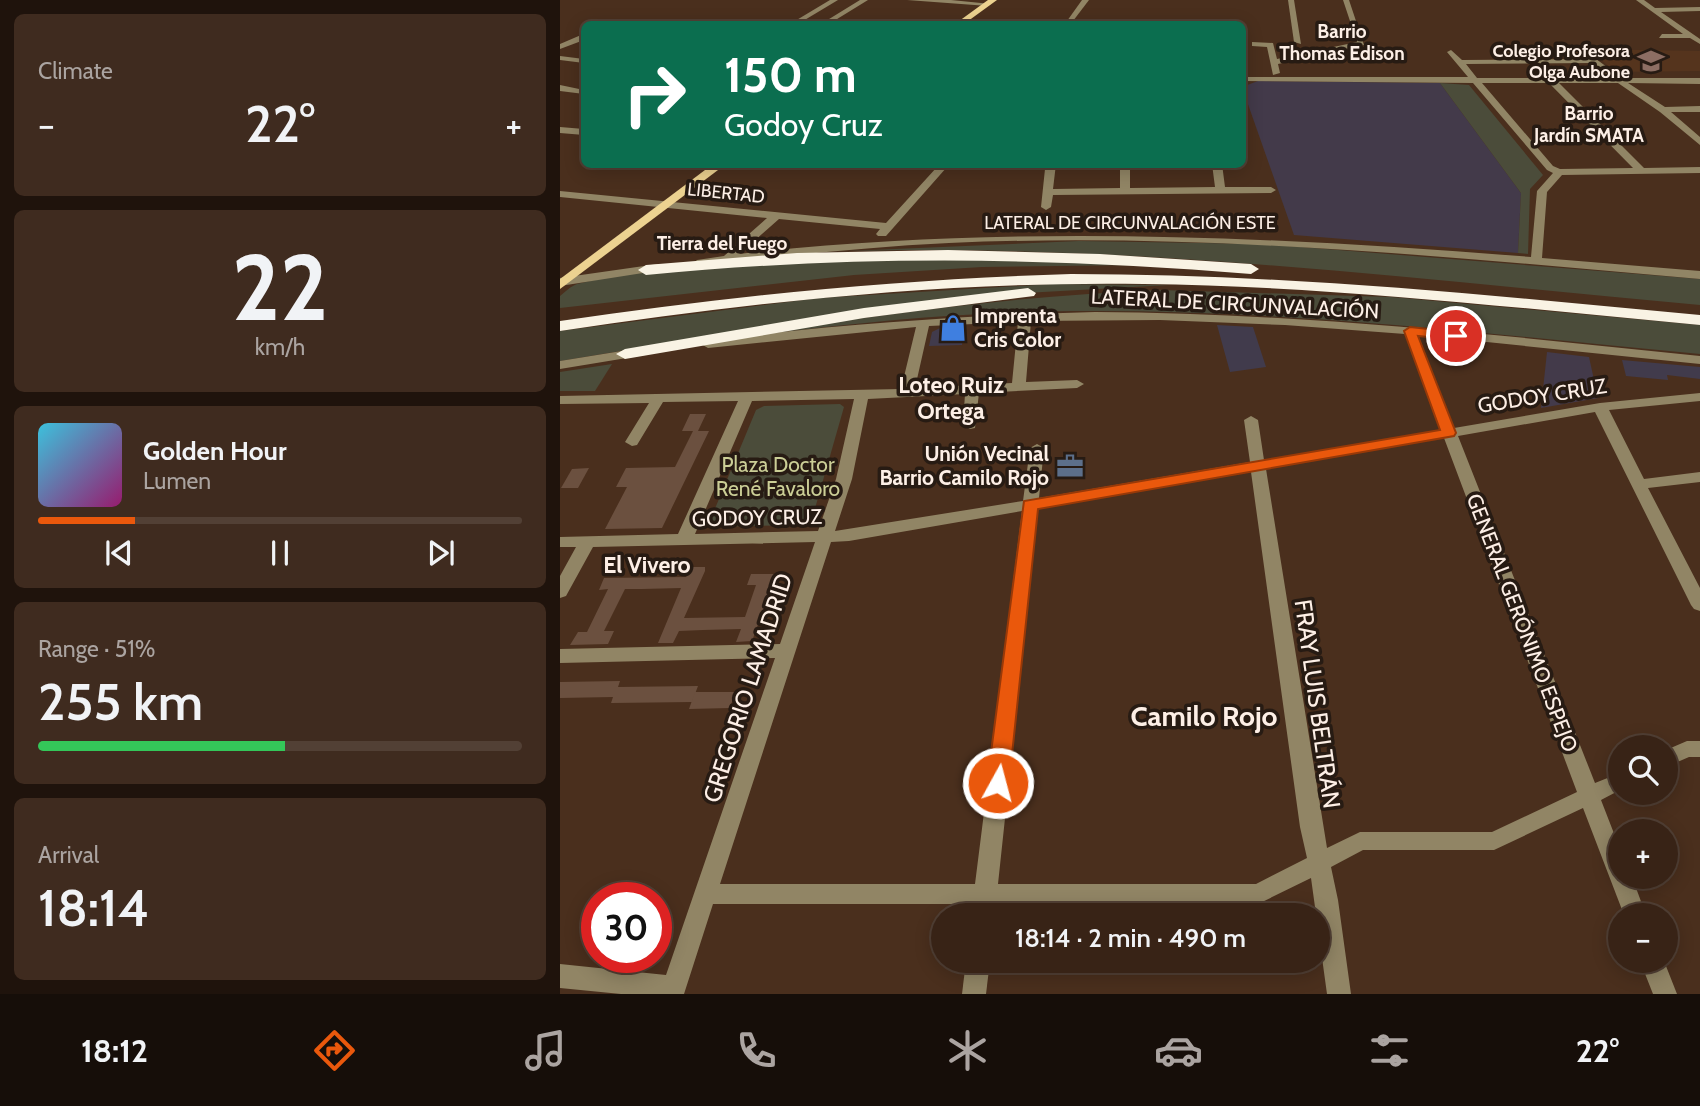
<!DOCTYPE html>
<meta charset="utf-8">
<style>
body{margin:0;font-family:Cabin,sans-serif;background:#3f2b1f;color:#f1f3f6;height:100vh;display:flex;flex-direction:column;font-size:26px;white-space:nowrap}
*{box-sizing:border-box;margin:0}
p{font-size:23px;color:#aba4a1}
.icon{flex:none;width:38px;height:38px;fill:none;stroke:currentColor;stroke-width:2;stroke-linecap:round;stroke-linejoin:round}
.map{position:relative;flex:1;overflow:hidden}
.details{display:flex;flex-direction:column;gap:14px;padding:14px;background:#1f130c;width:560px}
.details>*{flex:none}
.banner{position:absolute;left:21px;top:21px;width:665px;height:147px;border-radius:10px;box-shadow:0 4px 18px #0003,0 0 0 2px #524035;background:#0b6e4f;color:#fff;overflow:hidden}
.controls{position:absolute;left:1048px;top:735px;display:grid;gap:14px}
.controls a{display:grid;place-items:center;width:70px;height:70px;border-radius:50%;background:#382316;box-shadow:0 4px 18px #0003,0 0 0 2px #524035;font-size:35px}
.speed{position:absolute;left:21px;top:882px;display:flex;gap:14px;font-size:35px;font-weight:700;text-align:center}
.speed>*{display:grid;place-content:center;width:91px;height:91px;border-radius:50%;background:#382316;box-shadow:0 4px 18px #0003,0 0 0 2px #524035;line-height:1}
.speed .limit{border:10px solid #d22;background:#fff;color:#111}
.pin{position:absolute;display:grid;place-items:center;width:60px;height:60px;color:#fff;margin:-30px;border:4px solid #fff;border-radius:50%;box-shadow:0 2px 7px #0007}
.me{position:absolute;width:77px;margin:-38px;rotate:7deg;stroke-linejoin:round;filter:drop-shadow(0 0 5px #0008)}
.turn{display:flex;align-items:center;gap:24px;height:147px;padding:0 28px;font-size:32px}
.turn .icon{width:91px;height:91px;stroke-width:2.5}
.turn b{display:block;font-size:49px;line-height:60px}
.big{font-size:52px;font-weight:600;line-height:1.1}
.details .tile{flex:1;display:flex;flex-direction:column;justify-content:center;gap:10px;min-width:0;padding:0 24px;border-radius:10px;background:#3f2b1f}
.details .dial{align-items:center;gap:0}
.dial b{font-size:91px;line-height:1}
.song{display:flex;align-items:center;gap:21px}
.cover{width:84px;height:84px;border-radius:10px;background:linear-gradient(135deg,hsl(190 70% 55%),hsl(320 70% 35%))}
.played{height:7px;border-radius:4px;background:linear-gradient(90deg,#ea580c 20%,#524035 20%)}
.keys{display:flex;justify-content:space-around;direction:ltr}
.heat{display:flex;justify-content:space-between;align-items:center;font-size:38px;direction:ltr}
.charge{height:10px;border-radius:5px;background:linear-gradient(90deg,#34c759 51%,#524035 0)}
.trip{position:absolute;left:371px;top:903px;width:399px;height:70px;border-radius:35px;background:#382316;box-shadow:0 4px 18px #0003,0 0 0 2px #524035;font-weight:600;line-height:70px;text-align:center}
.dock{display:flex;height:112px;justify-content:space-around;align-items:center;background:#160e09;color:#aba4a1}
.dock .icon{width:49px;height:49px}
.dock .current{color:#ea580c}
.dock b{font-size:32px;color:#f1f3f6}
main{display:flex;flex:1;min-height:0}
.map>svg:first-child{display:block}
</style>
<main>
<section class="details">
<div class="tile"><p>Climate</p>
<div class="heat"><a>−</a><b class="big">22°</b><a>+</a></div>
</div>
<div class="tile dial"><b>22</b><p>km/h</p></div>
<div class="tile">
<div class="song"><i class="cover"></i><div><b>Golden Hour</b><p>Lumen</p></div></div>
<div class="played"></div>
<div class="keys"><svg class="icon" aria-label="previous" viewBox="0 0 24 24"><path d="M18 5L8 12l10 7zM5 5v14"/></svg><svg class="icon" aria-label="pause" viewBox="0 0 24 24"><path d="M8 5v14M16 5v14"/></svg><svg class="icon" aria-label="next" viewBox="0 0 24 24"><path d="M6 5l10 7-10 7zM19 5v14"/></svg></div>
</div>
<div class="tile"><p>Range · 51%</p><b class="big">255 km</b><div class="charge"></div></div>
<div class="tile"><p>Arrival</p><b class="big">18:14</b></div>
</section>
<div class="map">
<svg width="1140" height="994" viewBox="0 0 1140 994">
<rect width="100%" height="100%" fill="#4a2f1d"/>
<g fill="#413b4c">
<polygon points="657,325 693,327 706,367 670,372"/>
<polygon points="405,327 402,345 369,346 372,332 380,328"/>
<polygon points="1062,360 1140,367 1140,379 1107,375 1108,380 1066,376"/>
</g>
<g fill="#433a4a">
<polygon points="698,81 880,83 961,193 958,253 734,235 683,90 682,87"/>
<polygon points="987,352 1029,357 1038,398 981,408"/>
</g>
<polygon fill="#55341d" points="1029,49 1140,51 1140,71 1055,72"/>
<g fill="#4b4c3a">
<polygon points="880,83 909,85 983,175 970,189 968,254 958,253 961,193"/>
<path d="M519,241L703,244L1140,279V305C849,279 556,241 264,252Z"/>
<path d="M334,255L582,265L422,267L294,275L0,308V296C5,292 11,286 17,284C116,260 232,261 334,255Z"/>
<polygon points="492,284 609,285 428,295 296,312 0,361 0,331 259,298"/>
<path d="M601,290L831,297L1140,325V354C931,334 722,309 512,311C386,312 263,326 138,343C292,318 445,296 601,290Z"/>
<polygon points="52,364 35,391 0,391 0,372"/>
<polygon points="280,404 284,407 252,519 240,525 153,527 149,523 196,410 204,406"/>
</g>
<g fill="#6b503f">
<polygon points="130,414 146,414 138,431 149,431 102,528 45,529 67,487 56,487 66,468 115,467 133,431 122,431"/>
<polygon points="29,468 18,488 1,488 12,469"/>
<polygon points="130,567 145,567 145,571 124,618 185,617 196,585 187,585 191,574 217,574 192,641 176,642 181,629 143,630 119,631 113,643 98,643 121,588 82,589 65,589 44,631 54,631 48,644 10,645 18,632 27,632 48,589 39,590 44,578 126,577"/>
<polygon points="60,681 58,687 138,686 132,702 51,703 53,697 0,698 0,682"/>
<polygon points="135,692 175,692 170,708 129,709"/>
</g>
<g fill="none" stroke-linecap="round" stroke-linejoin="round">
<g fill="#918565" fill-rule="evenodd">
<polygon points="270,0 278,0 238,24 230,24"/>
<polygon points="300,0 308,0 269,24 261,24"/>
<polygon points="347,0 391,0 431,4 428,6"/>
<polygon points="522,0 529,0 513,21 507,21"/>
<polygon points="728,0 734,0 741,44 734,42"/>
<polygon points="783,0 789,0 804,45 718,64 720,73 713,75 707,47 692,46 692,42 713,43 717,59 797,42"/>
<polygon points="1076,0 1084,0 1095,8 1140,7 1140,11 1101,12 1140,39 1140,44 1130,38 1099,38 1102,34 1123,34"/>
<polygon points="21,35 24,35 24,40 0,49 0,44"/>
<path d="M891,50L902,60L1036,59L1062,78H1140V84L1068,83L1105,107L1140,106V112H1111L1140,137V145L1100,112L1058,83H999L1084,168L1140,167V173L1002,175L987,192L982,258L1140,271V279C891,257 639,232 389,243C306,247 224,256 141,265L135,262L137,260L164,256L207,218L0,197V191L326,223L377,167L366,164H496L493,189L560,188V164H570V188L655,187L652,164H662L665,187H711L716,190L711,193L493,195L491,207L486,210L481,207L485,169L387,167L326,236H318L316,234L320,229L219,219L179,254C443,224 706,236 971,257L977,191L993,173L987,170L913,83L682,81V77H908L887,52ZM1034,63L1052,78H917L906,64ZM922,83H989L1073,168L1000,169L993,166Z"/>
<polygon points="0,56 24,59 24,63 0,60"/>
<polygon points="0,85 24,90 24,94 0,91"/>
<polygon points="682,110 687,111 688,113 682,116"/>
<polygon points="0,127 24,129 24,135 0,133"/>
<polygon points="98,264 104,268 102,270 0,286 0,278"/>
<path d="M535,312C738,313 939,335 1140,356V364L858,335L894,428L1040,403L1140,393V401L1049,410L1084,479L1140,472V482L1088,488L1140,588V611L1134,609L1131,605L1035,412L898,436L1035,783L1060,773V790L1041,800L1060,849V877H1072L1086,915H1064L1023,808L934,850H803L771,867L778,900L791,994H767L751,878L698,904H436L434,915H412L413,904H153L124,994H61L0,988V964L106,975L215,658L0,663V649L220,644L255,542L33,547L6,596L0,598V576L16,547H0V537L118,534L178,401L103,402L77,445L72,446L65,442L89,403L0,404V396L341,389L356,327L148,348L141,344L148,340C277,325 406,315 535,312ZM600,320L725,325L845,334L881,430L704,460L698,420L691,416L684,420L690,462L479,498L484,448L477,444L470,448L463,501L275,531L292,479L308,399L405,394L403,425L410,429L415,428L419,393L517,388L524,384L517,380L466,382L471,321ZM458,322L452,383L355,388L369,326ZM294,399L276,479L258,531L135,534L192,401ZM884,438L1017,792L932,832H800L767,848L706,469ZM691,472L740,827L747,858L696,884H438L478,509ZM462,511L415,884H160L271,542L289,541Z"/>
<polygon points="80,348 85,349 85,355 0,369 0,361"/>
<polygon points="1127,741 1140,741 1140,757 1129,757 1106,767 1106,750"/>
<polygon points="406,961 430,961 426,994 402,994"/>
<polygon points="1080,961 1104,961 1117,994 1093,994"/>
</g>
<g fill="#ecd290" fill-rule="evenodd">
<polygon points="428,0 437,0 404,24 395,24"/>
<polygon points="153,164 166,164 0,289 0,279"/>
</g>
<g fill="#f9f3e4" fill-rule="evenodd">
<path d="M388,250L540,254L691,264L699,269L691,274C489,257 288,255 86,275L78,270L86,265L237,253Z"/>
<path d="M511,274C721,274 930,295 1140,315V325C955,308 770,286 584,284C388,281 193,302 0,331V321C170,296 339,279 511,274Z"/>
<polygon points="468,288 476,293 474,296 304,318 65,359 56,354 65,349 304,308"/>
</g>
</g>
<polygon fill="#ea580c" stroke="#983908" stroke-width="2" points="850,327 896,332 903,336 896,340 858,336 896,433 894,436 478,509 449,783 445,789 438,791 431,789 427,783 464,501 880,430 844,331"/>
<defs>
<symbol id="school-bare" viewBox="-9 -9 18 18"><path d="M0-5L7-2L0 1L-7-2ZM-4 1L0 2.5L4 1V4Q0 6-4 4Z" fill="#8d6e63" stroke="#271b13" stroke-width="2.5" paint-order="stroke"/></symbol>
<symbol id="shop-bare" viewBox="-9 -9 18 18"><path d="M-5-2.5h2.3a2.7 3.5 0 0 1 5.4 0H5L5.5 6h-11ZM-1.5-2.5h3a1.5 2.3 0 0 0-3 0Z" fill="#3f7fe0" stroke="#271b13" stroke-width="2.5" paint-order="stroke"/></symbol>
<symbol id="office-bare" viewBox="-9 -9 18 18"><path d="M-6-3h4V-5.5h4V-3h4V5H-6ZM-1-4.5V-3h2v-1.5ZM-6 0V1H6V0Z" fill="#5c6f8a" stroke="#271b13" stroke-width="2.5" paint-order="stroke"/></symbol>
</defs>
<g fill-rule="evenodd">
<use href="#school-bare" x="1072" y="42" width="38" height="38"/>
<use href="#shop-bare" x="374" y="309" width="38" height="38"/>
<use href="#office-bare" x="491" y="447" width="38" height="38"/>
</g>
<g text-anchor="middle" stroke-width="7" stroke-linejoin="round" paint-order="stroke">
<g font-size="18" font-weight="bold" fill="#fdefe6" stroke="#271b13" text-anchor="end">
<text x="1070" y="57">Colegio Profesora<tspan x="1070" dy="21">Olga Aubone</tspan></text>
</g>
<g font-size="18" fill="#fdefe6" stroke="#271b13">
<text transform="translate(166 193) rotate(6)" y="6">LIBERTAD</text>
<text x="570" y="229">LATERAL DE CIRCUNVALACIÓN ESTE</text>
</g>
<g font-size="19" font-weight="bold" fill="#fdefe6" stroke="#271b13">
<text x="782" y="38">Barrio<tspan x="782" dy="22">Thomas Edison</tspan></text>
<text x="1029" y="120">Barrio<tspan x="1029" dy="22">Jardín SMATA</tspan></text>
<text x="162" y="250">Tierra del Fuego</text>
</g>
<g font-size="21" fill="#fdefe6" stroke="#271b13">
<text transform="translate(675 304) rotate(3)" y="7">LATERAL DE CIRCUNVALACIÓN</text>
<text transform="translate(982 396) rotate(-9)" y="7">GODOY CRUZ</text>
<text transform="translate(197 518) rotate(-1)" y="7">GODOY CRUZ</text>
<text transform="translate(962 623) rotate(69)" y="7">GENERAL GERÓNIMO ESPEJO</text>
</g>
<g font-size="21" font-weight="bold" fill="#fdefe6" stroke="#271b13" text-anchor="start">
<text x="414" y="323">Imprenta<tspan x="414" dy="24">Cris Color</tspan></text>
<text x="489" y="461" text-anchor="end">Unión Vecinal<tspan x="489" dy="24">Barrio Camilo Rojo</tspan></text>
</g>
<g font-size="21" fill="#cbce96" stroke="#271b13">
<text x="218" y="472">Plaza Doctor<tspan x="218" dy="24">René Favaloro</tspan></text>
</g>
<g font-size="23" font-weight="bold" fill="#fdefe6" stroke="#271b13">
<text x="391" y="393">Loteo Ruiz<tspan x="391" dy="26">Ortega</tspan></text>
<text x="87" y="573">El Vivero</text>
</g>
<g font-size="24" fill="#fdefe6" stroke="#271b13">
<text transform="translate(188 688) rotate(-72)" y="8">GREGORIO LAMADRID</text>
<text transform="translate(757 704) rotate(82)" y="8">FRAY LUIS BELTRÁN</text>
</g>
<g font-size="28" font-weight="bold" fill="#fdefe6" stroke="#271b13">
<text x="644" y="726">Camilo Rojo</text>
</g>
</g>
</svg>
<div class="controls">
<a><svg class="icon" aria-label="search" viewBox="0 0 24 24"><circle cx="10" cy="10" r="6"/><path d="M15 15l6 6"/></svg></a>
<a>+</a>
<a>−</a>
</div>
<div class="speed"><div class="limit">30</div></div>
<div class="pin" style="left:896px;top:336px;background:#d93025"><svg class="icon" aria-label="arrive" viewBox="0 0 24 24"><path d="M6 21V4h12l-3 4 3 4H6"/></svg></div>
<svg class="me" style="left:438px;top:783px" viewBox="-20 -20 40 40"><circle r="17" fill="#ea580c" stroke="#fff" stroke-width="3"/><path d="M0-11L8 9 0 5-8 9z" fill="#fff"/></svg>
<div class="trip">18:14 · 2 min · 490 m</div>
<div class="banner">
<div class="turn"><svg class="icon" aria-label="right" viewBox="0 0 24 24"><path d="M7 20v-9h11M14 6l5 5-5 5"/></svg><div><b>150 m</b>Godoy Cruz</div></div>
</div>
</div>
</main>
<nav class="dock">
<b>18:12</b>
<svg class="icon current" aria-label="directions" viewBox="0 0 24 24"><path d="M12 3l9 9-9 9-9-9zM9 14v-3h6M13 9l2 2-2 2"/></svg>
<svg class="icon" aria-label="music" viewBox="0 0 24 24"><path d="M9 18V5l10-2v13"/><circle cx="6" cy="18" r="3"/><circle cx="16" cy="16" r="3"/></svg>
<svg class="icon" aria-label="phone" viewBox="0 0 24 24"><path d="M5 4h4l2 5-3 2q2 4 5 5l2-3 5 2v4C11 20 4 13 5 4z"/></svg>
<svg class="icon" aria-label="climate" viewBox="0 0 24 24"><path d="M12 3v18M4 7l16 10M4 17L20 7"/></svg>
<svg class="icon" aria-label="car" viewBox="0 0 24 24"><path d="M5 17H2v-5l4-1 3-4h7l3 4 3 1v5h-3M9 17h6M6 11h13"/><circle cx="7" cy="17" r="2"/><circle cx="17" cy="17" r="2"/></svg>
<svg class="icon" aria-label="filters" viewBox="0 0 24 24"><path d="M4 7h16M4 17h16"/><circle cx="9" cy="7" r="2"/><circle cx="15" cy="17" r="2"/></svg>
<b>22°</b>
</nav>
